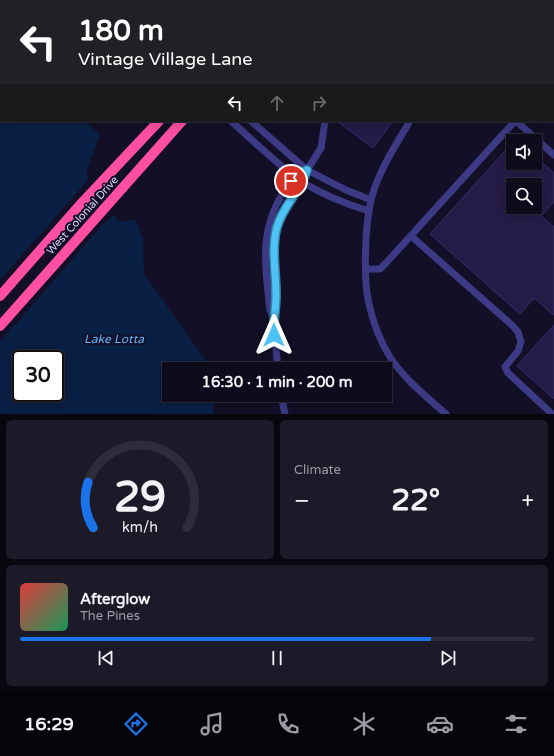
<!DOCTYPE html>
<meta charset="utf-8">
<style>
body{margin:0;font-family:"Varela Round",sans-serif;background:#1c1929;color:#f1f3f6;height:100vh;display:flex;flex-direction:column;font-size:15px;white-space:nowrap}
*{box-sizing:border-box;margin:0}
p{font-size:13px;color:#9b9ba3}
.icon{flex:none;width:22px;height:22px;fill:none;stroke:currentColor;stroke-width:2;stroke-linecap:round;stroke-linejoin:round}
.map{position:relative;height:414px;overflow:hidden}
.details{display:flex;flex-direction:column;gap:6px;padding:6px;background:#08060f;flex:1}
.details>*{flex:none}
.hud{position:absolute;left:0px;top:0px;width:554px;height:122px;box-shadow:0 2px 10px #0003,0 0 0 1px #2e2b3b;background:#202124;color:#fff;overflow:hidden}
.buttons{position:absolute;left:506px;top:134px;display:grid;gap:8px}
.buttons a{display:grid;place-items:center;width:36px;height:36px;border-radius:0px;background:#0e0b1c;box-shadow:0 2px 10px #0003,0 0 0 1px #2e2b3b;font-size:20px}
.speed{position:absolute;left:12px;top:350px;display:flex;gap:8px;font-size:20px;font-weight:700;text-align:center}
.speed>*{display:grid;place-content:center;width:52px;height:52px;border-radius:50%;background:#0e0b1c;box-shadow:0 2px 10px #0003,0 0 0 1px #2e2b3b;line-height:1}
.speed .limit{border:2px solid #111;border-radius:6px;background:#fff;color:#111}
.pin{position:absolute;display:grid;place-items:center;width:34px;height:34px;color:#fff;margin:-17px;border:2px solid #fff;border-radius:50%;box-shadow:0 1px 4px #0007}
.me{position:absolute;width:44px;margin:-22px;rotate:0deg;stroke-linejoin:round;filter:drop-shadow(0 0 3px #0008)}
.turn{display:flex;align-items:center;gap:14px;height:84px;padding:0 12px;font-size:18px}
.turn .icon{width:52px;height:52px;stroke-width:2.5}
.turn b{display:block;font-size:28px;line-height:34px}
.lanes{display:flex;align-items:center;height:38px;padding:0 12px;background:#0003;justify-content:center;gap:20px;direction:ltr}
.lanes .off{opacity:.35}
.big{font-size:30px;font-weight:800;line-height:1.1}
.details .widget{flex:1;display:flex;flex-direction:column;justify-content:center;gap:6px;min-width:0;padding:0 14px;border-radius:6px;background:#1c1929}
.details .dial{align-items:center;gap:0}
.dial svg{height:104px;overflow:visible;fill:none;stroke:#2e2b3b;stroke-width:7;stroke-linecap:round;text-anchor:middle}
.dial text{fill:#f1f3f6;stroke:none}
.song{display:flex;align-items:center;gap:12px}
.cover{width:48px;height:48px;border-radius:6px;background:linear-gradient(135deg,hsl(0 70% 55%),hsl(150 70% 35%))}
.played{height:4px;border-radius:2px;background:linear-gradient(90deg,#1a73e8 80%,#2e2b3b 80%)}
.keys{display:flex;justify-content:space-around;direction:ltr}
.heat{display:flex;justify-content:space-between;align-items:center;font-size:22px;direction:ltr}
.details .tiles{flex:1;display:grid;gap:6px;grid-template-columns:1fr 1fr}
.widget:last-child{grid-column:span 2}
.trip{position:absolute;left:162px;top:362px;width:230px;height:40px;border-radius:0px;background:#0e0b1c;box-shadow:0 2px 10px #0003,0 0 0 1px #2e2b3b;font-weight:800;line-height:40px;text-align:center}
.tabs{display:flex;height:64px;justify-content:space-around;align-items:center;background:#06040b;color:#9b9ba3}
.tabs .icon{width:28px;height:28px}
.tabs .current{color:#1a73e8}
.tabs b{font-size:18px;color:#f1f3f6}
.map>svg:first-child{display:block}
</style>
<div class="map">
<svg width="554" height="414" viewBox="0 0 554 414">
<rect width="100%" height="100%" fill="#130f26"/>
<g fill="#0a1f44" fill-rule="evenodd">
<polygon points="0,20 1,121 86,121 100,135 87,170 88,180 0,280"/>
<path d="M114,215L119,222L135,219L143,238L144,274L212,369H169V395H216L213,414H0V312L15,325L103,224ZM21,359H55V393H21Z"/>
</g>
<polygon fill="#130f26" points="0,311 15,324 0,341"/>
<g fill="#241b47" stroke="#3b2d73" fill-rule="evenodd">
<polygon points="337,121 393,121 373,148"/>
<path d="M513,142V163H535V156L554,173V202L541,216L554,227V315L534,298L520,314L430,234ZM513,185H535V207H513Z"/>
<polygon points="554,325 554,399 517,366"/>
</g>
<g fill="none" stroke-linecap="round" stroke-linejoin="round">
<g stroke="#3d3a85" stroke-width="7">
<polyline points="126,0 127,1"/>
<polyline points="512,0 513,1"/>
<polyline points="170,1 170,0"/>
<polyline points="425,1 426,0"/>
<polyline points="532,1 533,0"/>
<polyline points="553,31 554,31"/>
<path d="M231,121C255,142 278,166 304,183C325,196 346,204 369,211"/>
<polyline points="251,121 307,170 346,190 371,200"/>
<path d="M410,121C395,146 378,172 371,200C365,225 363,279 369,304C373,322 380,341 390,357C404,379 427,397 446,414"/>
<polyline points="516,121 554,155"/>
<polyline points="411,236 513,326 518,332 521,342 518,351 505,367 508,373 552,414"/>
<polyline points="367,269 380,269 386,263 515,121"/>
<path d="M273,318L270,310C265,267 259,231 283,193C291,180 294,176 307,170"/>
<polyline points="278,369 273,319 276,296 275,246 277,227 284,210 293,195 303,183 307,170 321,148 325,121"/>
<polyline points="281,395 285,414"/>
</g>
<g stroke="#ff4fa3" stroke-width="10">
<polyline points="267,1 268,0"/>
<polyline points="285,1 286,0"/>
<polyline points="0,296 80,205 159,121"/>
<polyline points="0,326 182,121"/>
</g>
</g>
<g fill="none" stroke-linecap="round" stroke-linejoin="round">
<defs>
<path id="route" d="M274,335C273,321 276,308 276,295C276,272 271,248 277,227C283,205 301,191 307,170L294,176L291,181"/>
</defs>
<use href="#route" stroke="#337fa1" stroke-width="10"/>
<use href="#route" stroke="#4fc3f7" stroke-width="7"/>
</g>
<g text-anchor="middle" stroke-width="4" stroke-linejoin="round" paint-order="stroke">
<g font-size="11" fill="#d9d4ff" stroke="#130f26">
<text transform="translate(82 215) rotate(-48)" y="4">West Colonial Drive</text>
</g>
<g font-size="12" font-style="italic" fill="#62b6ff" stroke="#130f26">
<text x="114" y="343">Lake Lotta</text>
</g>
</g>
</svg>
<div class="buttons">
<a><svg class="icon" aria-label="sound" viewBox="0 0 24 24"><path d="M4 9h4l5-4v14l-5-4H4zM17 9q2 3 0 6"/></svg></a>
<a><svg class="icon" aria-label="search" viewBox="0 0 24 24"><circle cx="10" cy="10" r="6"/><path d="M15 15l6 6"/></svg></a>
</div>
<div class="speed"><div class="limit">30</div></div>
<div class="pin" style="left:291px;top:181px;background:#d93025"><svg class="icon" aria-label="arrive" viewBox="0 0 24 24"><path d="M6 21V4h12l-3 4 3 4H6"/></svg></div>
<svg class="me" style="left:274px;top:335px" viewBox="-20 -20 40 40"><path d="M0-17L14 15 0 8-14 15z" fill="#4fc3f7" stroke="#fff" stroke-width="4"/></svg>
<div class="trip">16:30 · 1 min · 200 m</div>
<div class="hud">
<div class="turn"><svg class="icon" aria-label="left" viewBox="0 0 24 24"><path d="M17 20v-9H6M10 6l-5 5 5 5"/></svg><div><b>180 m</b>Vintage Village Lane</div></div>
<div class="lanes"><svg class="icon" aria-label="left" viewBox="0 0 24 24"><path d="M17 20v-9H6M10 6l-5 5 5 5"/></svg><svg class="icon off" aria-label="ahead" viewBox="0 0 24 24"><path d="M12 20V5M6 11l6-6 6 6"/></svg><svg class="icon off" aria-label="right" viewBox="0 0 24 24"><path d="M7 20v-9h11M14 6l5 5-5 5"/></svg></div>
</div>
</div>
<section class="details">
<div class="tiles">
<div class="widget dial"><svg viewBox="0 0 100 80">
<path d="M14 69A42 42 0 1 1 86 69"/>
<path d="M14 69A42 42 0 0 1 10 34" stroke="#1a73e8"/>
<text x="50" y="56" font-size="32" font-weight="700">29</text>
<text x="50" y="72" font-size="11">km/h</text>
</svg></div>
<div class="widget"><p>Climate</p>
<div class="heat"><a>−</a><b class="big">22°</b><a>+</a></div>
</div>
<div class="widget">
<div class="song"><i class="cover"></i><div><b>Afterglow</b><p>The Pines</p></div></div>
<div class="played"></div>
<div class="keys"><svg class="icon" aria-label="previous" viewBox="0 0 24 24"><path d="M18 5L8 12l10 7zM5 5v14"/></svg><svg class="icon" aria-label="pause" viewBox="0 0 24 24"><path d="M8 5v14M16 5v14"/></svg><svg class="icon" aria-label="next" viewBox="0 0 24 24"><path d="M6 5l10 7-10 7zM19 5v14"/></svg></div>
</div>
</div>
</section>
<nav class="tabs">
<b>16:29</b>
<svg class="icon current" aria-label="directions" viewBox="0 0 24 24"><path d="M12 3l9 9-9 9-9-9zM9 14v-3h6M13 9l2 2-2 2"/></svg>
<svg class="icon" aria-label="music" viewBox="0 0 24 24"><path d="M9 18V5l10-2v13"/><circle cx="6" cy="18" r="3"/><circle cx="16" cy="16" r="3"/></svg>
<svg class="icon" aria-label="phone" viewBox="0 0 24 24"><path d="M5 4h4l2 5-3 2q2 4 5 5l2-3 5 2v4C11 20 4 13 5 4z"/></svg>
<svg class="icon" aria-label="climate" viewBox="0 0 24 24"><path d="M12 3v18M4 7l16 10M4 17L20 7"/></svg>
<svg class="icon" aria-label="car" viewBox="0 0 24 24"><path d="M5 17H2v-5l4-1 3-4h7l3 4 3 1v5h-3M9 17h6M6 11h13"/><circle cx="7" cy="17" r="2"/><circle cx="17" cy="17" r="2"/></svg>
<svg class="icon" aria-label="filters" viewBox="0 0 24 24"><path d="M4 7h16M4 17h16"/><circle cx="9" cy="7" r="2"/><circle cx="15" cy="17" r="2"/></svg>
</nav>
